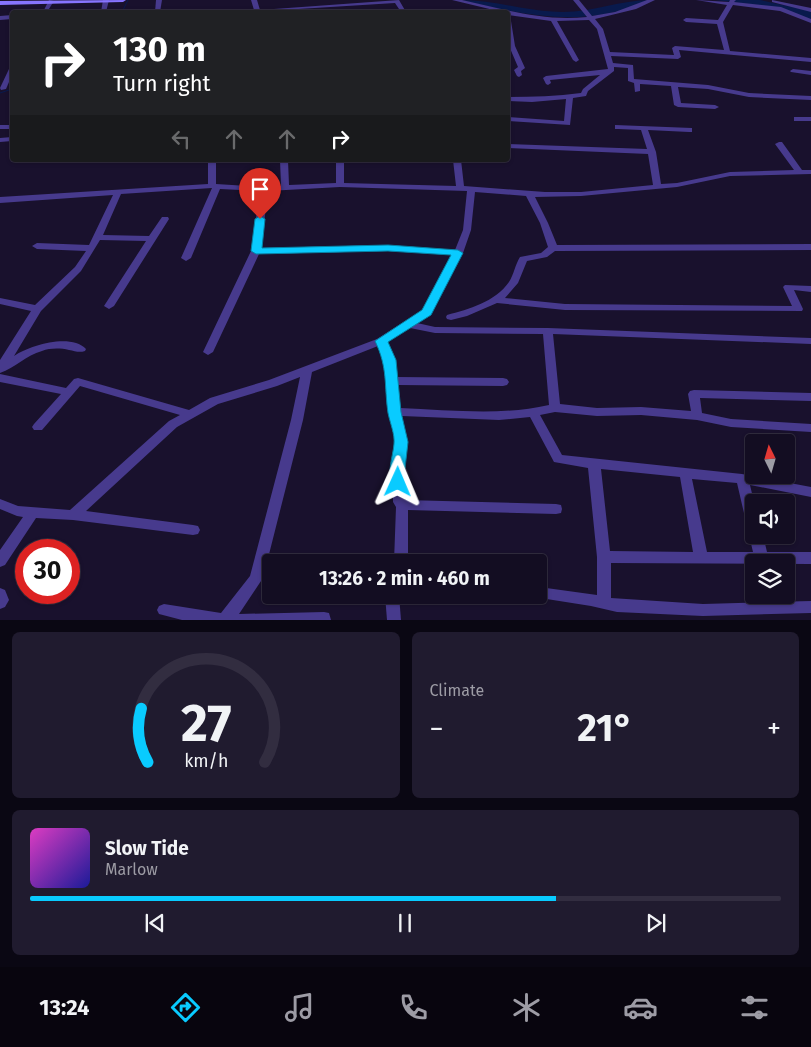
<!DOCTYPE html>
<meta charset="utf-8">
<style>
body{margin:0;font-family:"Fira Sans",sans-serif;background:#201b2f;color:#f1f3f6;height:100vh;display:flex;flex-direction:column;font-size:19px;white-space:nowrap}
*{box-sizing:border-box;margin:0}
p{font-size:16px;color:#9d9ca5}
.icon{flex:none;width:28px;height:28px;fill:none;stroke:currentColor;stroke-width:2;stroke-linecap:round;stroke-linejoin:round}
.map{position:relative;height:620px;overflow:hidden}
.panel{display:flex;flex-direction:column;gap:12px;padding:12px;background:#0a0713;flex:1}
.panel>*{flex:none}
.top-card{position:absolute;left:10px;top:10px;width:500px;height:152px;border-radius:5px;box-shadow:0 1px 4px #0004,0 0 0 1px #322d40;background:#202124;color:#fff;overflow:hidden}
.needle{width:32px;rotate:355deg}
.controls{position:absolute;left:745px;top:434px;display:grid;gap:10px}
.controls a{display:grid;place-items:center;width:50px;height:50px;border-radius:5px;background:#130d22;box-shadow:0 1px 4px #0004,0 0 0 1px #322d40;font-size:25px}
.speed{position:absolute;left:15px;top:539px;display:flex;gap:10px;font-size:25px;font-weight:700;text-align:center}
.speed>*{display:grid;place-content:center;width:65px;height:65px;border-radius:50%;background:#130d22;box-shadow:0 1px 4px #0004,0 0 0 1px #322d40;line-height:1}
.speed .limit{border:8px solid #d22;background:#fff;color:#111}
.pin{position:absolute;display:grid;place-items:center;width:42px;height:42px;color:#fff;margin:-51px -21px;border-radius:50% 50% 50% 0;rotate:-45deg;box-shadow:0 0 5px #0007}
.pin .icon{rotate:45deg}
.me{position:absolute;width:55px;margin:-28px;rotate:1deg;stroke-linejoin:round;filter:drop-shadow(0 0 4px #0008)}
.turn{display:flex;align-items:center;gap:18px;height:105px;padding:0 20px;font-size:22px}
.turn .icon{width:65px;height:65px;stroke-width:2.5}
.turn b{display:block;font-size:35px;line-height:42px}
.lanes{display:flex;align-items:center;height:48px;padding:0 20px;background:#0003;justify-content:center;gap:25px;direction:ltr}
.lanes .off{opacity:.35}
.big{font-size:38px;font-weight:700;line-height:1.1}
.panel .widget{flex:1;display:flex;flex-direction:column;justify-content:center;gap:8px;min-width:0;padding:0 18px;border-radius:8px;background:#201b2f}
.panel .dial{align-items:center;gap:0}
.dial svg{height:130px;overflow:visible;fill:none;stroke:#322d40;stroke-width:7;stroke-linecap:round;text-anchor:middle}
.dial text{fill:#f1f3f6;stroke:none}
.song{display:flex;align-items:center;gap:15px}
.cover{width:60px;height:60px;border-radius:8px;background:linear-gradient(135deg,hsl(310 70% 55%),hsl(240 70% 35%))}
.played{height:5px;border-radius:2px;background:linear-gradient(90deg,#09cbff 70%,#322d40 70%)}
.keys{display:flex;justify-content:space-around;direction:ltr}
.heat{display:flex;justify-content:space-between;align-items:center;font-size:28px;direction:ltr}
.panel .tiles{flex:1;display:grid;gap:12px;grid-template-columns:1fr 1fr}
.widget:last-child{grid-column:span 2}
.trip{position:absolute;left:262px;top:554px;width:285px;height:50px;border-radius:5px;background:#130d22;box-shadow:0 1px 4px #0004,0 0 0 1px #322d40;font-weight:700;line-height:50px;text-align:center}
.tabs{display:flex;height:80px;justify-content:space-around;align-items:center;background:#08050e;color:#9d9ca5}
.tabs .icon{width:35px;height:35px}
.tabs .on{color:#09cbff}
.tabs b{font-size:22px;color:#f1f3f6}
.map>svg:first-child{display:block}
</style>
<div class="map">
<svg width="811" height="620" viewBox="0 0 811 620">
<rect width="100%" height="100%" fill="#19112d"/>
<g fill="#091a4d">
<path d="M461,0C496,0 528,12 563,12C593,12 621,0 650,0C586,29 527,16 461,0Z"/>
<polygon points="715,0 760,0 811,11 811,20 782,8"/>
</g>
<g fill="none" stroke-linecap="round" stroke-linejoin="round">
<g stroke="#091a4d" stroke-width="1">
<polyline points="122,12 128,0"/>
<polyline points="0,93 12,89"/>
</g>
<g fill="#473a8d" fill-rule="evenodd">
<polygon points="49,0 54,1 47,12 43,12"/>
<polygon points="103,0 109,0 106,12 101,12"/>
<polygon points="156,0 162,0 160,12 155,12"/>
<polygon points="251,0 257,0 260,10 399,0 406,12 401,12 395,3 248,12 248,11 254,10"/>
<path d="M452,0H462C503,9 544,22 587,17L573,0H579L592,16L615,12L647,0H655L636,9L595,19L603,29L610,52L674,55L672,48L675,46L724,50L717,24L686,22L683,20L686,18L718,20L727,5L696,0L729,2L730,0H736L734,2L781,7L811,19V23L780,11L733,5L723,22L730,51L811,58V62L679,50L681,57L678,59L611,56L613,63L633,65L634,79L708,85L749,93L811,96V100L749,97L708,89L678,87L681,103L715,105L719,107L715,109L678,107L674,105L671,86L640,84V91L635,92L634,83L628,81V68L614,67V71L588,91L586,96L573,98L570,125L508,121V117L564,121L566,99L532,102L508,101V97C533,97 557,96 581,93L583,89L600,75L550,80L551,83L548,85L546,84L543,78L546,76L608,69L597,29L589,20L557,21L579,60L576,62L573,60L551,21L508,15V12H502Z"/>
<polygon points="772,0 811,8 811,12 772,2"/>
<polygon points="12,15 12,19 0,20 0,16"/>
<polygon points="508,19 511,21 515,46 525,68 521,71 522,75 519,77 517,76 514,70 518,67 509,46"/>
<polygon points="12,67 12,75 6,89 1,90 0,88 9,69"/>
<polygon points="793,69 811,71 811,75 791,72 790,71"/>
<rect x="794" y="117" width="17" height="4"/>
<rect x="0" y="125" width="12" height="4"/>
<path d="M615,125L692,128V132H689L648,130L656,152L661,184L677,183L730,172L794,170L775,144L779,142H782L802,170H811V174L730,176L677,187L581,196L535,197L548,223L557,245L811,244V250L555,251L547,257L527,261L518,283L505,298L565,304L792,306L783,287L785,285L811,286V292L794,290L803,309L802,311L565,310L497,303L467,316L451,320L447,319L446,317L447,315C469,309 495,302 509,282C514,274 515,265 520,257L541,253L548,247L540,223L526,196L475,192L471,230L463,253L432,312L417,323L435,327L548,328L811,338V344L553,334L560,404L597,408L641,407L691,411L688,394L690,391L694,390L811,393V401L700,398L702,413L731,419L811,424V432L731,427L697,420L641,415L597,416L555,412L540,415L562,455L742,474L811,487V497L750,485L754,502V535H763L767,552H811V564L611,563V598L703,604L811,601V613L703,616L617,612L591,606L534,597L533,595H539V587L597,595V557L588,468L554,462L530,417L499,420L402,416L407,442L404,463L405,500L556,504L561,505L562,509L561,513L556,514L408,510V562H394L396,507L393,502L392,463L395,442L389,412L385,360L378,346L312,372L303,420L263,578L239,614L324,612L329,613L331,620H182L159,614L157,610L159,606L164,604L221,613L250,576L291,420L300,377L277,386L218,404L177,427L86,511L193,525L198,526L200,530L198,534L193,535L73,520L36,518L5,565L0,567V550L23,517L17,516L0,509V499L18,506L70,510L169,421L180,415L80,386L42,430H34L32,427L34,424L61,394L0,382V374L66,388L74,379L78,378L189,410L210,398L269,380L377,339L423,310L452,255L388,251L259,254L213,352L208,355L203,352L251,251L260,191L220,189L191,258L186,261L181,258L212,188L121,194L103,235L149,236L162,217H168L169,219L114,306L109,309L104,306L146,241L100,240L81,271L41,311L14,356C30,345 71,333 86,349L85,351C79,353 75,351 69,350C60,348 50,348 42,351C26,355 15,368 0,373V360L31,311L0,304V298L35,305L75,267L86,251L37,249L32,246L37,243L89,245L113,195L0,203V197L208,184V160H216V184L264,187L281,186L280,160H288L289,185L336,183V160H344V183L456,186L453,160H461L464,186L545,192H581L653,185L648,154L508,148V144L647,149L641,130L618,129H615ZM340,187L467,191L463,230L455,250L388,245L261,248L268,191ZM410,328L435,333L543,334L549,405C501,416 450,410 400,408L398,385L503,386L507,385L509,382L507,379L503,378L397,377L395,360L387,342ZM601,469L680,477L693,552L610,551ZM692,479L737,483L747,526L749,530L752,531L749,535L753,552H707Z"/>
<polygon points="12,137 12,141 0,142 0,138"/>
<polygon points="0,588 5,590 9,600 5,607 0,609"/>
<polygon points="385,595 399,595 401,620 387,620"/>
</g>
<polygon fill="#8774ff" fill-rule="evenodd" points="126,0 123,2 0,5 0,1"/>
</g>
<path fill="#09cbff" stroke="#0684a6" d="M260,216L265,219L262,248L388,245L458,250L463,253L431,315L388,342L396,360L401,412L408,442L403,486H393C386,473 393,457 394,444C395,434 390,423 388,413C384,385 388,368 375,341L422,310L451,255L388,251L256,254L251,251L255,219Z"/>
</svg>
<div class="controls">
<a><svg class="needle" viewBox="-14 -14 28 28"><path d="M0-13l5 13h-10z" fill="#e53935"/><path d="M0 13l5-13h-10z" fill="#9d9ca5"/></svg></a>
<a><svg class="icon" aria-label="sound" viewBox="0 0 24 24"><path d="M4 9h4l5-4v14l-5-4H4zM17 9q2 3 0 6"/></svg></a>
<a><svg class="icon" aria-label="layers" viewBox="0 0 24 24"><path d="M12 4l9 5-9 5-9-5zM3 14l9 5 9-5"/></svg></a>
</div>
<div class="speed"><div class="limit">30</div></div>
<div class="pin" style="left:260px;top:219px;background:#d93025"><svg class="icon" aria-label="arrive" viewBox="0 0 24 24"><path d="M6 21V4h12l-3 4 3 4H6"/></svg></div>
<svg class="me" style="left:398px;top:482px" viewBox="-20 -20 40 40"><path d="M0-17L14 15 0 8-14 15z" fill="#09cbff" stroke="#fff" stroke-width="4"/></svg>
<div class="trip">13:26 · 2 min · 460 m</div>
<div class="top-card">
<div class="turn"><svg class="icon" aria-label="right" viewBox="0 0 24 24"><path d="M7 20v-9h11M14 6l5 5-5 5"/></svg><div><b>130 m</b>Turn right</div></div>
<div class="lanes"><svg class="icon off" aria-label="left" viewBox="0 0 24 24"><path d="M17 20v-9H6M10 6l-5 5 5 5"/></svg><svg class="icon off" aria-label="ahead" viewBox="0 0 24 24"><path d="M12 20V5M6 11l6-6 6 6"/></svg><svg class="icon off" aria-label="ahead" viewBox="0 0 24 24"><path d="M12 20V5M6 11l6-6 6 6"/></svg><svg class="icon" aria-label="right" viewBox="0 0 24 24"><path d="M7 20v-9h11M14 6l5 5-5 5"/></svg></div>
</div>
</div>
<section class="panel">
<div class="tiles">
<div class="widget dial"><svg viewBox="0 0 100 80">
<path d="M14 69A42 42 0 1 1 86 69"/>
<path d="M14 69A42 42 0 0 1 10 36" stroke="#09cbff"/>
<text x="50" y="56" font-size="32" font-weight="700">27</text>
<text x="50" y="72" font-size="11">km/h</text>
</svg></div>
<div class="widget"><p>Climate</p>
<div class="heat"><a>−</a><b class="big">21°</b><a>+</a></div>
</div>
<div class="widget">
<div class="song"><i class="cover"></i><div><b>Slow Tide</b><p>Marlow</p></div></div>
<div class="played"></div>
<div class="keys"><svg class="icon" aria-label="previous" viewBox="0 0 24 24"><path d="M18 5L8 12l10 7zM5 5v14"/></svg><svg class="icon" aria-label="pause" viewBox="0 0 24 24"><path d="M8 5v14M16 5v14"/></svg><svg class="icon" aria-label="next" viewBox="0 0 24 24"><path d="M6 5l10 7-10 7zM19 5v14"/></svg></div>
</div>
</div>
</section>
<nav class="tabs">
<b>13:24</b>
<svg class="icon on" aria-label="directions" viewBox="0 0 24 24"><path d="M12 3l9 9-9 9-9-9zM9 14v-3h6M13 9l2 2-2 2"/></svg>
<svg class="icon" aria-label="music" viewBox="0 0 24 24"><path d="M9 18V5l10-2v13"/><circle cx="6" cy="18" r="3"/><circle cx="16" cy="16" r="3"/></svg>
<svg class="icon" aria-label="phone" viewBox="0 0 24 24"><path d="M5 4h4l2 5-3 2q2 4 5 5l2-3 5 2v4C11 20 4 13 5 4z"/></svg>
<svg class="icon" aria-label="climate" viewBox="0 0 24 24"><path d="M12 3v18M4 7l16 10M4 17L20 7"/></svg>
<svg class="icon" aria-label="car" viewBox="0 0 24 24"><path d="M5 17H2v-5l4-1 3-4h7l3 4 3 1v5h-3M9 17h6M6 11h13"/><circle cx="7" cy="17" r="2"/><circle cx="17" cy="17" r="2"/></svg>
<svg class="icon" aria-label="filters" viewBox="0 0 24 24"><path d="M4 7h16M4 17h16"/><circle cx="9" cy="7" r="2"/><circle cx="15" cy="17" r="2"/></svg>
</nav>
